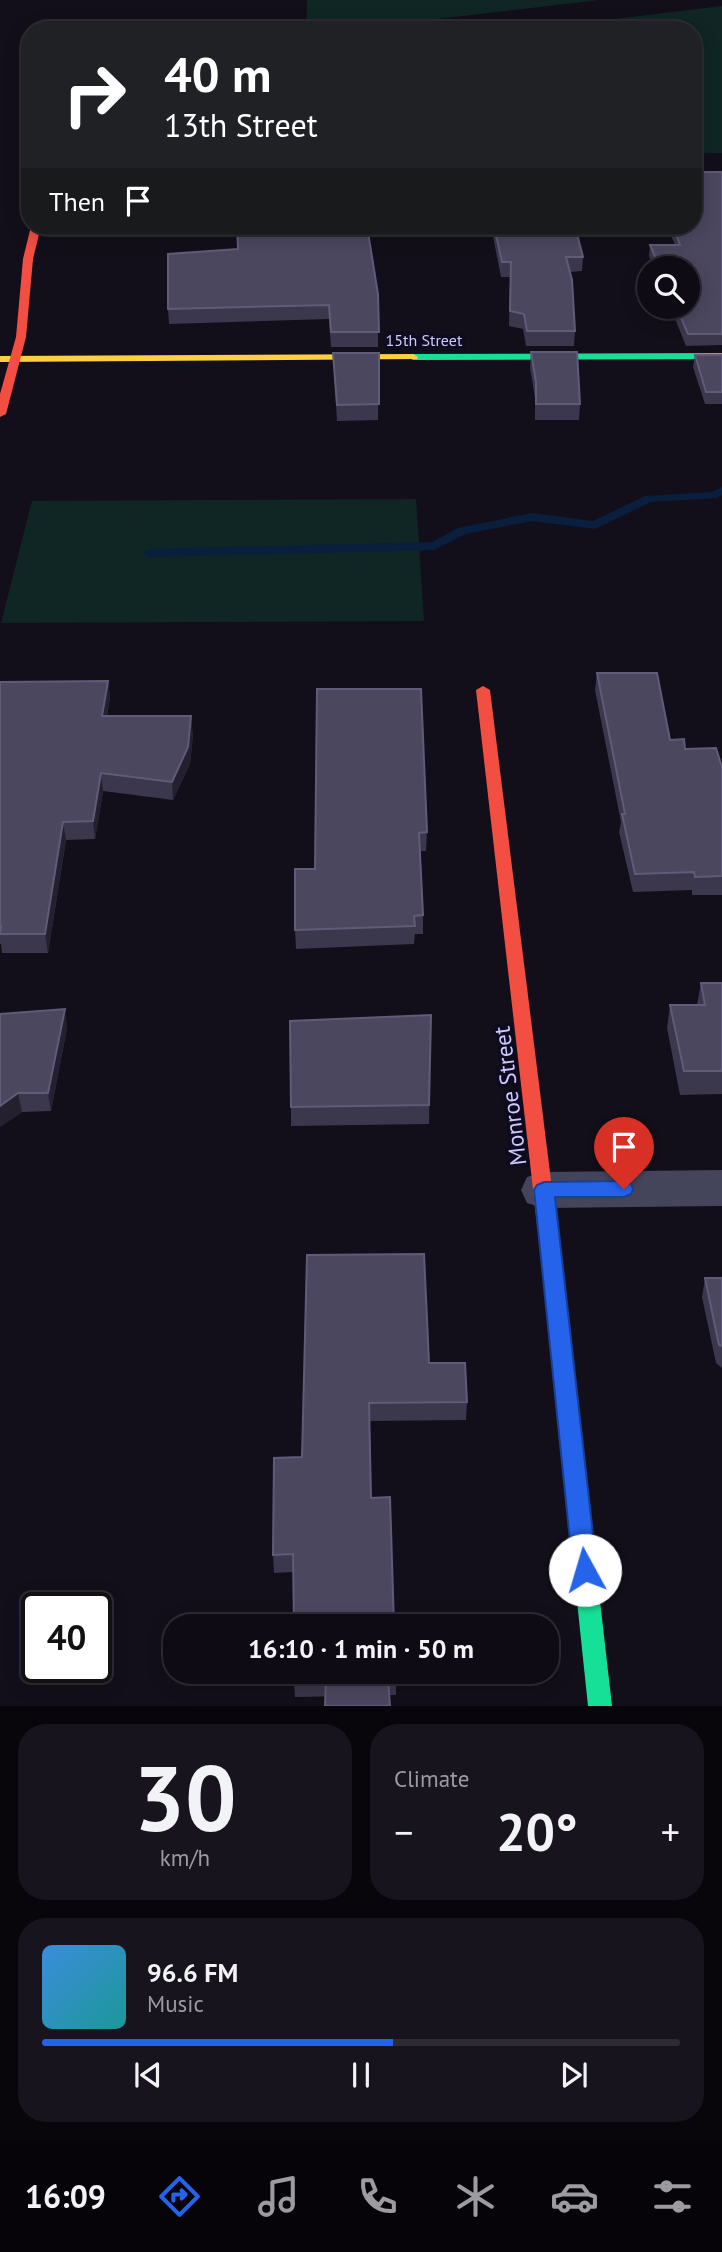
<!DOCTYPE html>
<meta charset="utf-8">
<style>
body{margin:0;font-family:"PT Sans",sans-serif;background:#17141d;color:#f1f3f6;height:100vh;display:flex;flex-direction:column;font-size:26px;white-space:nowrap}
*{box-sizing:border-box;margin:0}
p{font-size:23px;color:#9b9ba0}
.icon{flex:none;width:38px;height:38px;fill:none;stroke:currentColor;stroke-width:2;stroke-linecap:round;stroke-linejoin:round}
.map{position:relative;height:1706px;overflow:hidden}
.sheet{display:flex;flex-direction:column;gap:18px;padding:18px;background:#08060b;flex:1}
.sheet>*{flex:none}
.top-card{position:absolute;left:21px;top:21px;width:681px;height:214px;border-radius:28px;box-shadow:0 4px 18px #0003,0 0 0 2px #2e2b34;background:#202124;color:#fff;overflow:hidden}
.buttons{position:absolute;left:637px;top:256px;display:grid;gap:14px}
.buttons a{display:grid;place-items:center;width:63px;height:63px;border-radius:50%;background:#0e0b14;box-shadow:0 4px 18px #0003,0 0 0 2px #2e2b34;font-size:35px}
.speed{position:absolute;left:21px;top:1592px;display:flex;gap:14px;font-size:35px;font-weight:700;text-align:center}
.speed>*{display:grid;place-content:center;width:91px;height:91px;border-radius:50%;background:#0e0b14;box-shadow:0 4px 18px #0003,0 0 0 2px #2e2b34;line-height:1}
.speed .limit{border:4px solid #111;border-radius:10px;background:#fff;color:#111}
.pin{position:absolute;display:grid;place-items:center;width:60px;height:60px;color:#fff;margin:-72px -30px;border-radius:50% 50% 50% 0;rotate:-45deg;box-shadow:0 0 7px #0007}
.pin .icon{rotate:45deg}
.me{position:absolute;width:77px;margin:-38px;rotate:354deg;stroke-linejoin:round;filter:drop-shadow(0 0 5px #0008)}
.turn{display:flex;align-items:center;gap:24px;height:147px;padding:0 28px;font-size:32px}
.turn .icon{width:91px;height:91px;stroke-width:2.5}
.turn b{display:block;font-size:49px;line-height:60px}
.then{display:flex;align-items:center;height:66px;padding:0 28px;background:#0003;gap:14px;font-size:26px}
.big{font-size:52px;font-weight:600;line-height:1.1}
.sheet .tile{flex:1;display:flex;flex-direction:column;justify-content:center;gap:10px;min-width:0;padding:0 24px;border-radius:28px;background:#17141d}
.sheet .dial{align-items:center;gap:0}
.dial b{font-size:91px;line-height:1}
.song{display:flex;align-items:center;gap:21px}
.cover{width:84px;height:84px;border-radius:10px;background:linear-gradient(135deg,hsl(210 70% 55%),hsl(180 70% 35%))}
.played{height:7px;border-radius:4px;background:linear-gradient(90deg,#2563eb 55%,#2e2b34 55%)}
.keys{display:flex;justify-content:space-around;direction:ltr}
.heat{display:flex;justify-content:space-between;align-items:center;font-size:38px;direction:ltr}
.sheet .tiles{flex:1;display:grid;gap:18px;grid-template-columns:1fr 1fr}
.tile:last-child{grid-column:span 2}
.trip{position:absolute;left:163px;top:1614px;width:396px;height:70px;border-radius:28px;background:#0e0b14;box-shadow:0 4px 18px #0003,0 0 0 2px #2e2b34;font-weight:600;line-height:70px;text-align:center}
.tabs{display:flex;height:112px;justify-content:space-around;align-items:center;background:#060408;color:#9b9ba0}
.tabs .icon{width:49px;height:49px}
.tabs .current{color:#2563eb}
.tabs b{font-size:32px;color:#f1f3f6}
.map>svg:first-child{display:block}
</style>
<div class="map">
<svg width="722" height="1706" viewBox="0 0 722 1706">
<rect width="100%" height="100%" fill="#120f1a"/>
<g fill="#0f2625">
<polygon points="307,0 599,0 344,30 306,30"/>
<polygon points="722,6 722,153 693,153 693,30 523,30"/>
<polygon points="416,499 424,621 1,623 32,501"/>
</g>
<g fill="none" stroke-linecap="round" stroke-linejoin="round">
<polygon fill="#0a1e3d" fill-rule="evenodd" points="722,487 722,495 717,498 651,502 595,529 532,521 466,534 434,550 149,557 143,553 149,549 432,542 458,528 532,513 593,521 645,496 711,492"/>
<polygon fill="#44445b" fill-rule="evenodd" points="722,1170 722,1206 544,1208 527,1203 521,1190 527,1177 544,1172"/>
<g fill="#16e098" fill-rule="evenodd">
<polygon points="722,353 722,359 413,360 408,357 413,354"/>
<polygon points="553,1269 560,1271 563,1277 612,1706 588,1706 543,1277 546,1271"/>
</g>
<polygon fill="#ffcf43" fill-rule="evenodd" points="413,354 418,357 417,359 0,362 0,356"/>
<g fill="#f24e42" fill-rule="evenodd">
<polygon points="31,226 41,226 33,259 26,337 6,414 0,417 0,394 16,337 23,259"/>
<polygon points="483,686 490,690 563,1277 560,1283 553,1285 546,1283 543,1277 476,690"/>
</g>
</g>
<g fill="#3b374c">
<polygon points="693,172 722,172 722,345 686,346 670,306 688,306 688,268 654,268 649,256 650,245 675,245 667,226 693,226"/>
<polygon points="491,226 575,226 583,257 582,271 569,272 575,331 574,346 526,346 523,329 509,326 510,277 501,277"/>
<polygon points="378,294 378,347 331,347 329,319 169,324 168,309"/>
<polygon points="531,352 580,404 579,420 535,420 535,398 530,367"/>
<polygon points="333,353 379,353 378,420 337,421"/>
<polygon points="695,355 722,355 722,404 705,404 693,367"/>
<polygon points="597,673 670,740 722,767 722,895 692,895 692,890 633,892 619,832 621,822 595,690"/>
<polygon points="108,681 110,698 107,716 193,734 190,764 173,800 103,791 95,839 66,840 48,953 2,953 1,944 0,944 0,682"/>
<polygon points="317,689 427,832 426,851 420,851 423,915 423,934 415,934 414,944 296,949 295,930 315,869"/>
<polygon points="701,983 722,983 722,1094 680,1095 667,1028 670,1005 697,1005"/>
<polygon points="0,1014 67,1028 51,1111 22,1112 0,1127"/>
<polygon points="431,1015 429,1124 291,1126 291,1107"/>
<polygon points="307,1255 429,1363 467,1402 466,1420 370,1421 371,1498 293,1572 274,1573 273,1555 302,1457"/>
<polygon points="705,1278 722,1278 722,1368 716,1363 702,1297"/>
<polygon points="396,1671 396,1695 295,1697 294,1680"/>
</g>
<g fill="#242030">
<polygon points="108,681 110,698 104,734 102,716"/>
<polygon points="191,716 193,734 190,764 173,800 172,782"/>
<polygon points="101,773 103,791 95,839 93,821"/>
<polygon points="63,822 66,840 48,953 45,934"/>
<polygon points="65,1009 67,1028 51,1111 48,1093"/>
<polygon points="18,1093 22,1112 0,1127 0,1106"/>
</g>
<g fill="#4b475f" stroke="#5f5b78" stroke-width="2">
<polygon points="693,172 722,172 722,334 688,334 676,306 688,306 688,268 660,268 650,245 680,245 673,226 693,226 693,205 696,205 693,193"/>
<polygon points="237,226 367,226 378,294 379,332 331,332 329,305 168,309 168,254 238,249"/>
<polygon points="494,226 575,226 583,257 566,257 572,280 575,331 527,331 524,314 510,311 511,262 502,262"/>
<polygon points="531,352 577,352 580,404 536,404 536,382"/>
<polygon points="333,353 379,353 379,404 337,405"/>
<polygon points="695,355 722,355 722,392 706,392"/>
<polygon points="597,673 657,673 670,740 684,739 685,749 716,748 722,767 722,876 695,877 694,872 635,874 622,814 625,814"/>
<polygon points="108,681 102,716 191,716 188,747 172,782 101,773 93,821 63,822 45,934 0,934 1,926 0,926 0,682"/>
<polygon points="317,689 421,689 427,832 419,833 423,915 414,916 415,926 295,930 295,869 315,869"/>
<polygon points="701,983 722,983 722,1071 684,1071 670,1005 705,1005"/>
<polygon points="65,1009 48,1093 18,1093 0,1106 0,1014"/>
<polygon points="431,1015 429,1105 291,1107 290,1021"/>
<polygon points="424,1254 429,1363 465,1363 467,1402 369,1403 371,1498 390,1497 394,1626 294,1626 293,1554 273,1555 274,1458 302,1457 307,1255"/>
<polygon points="705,1278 722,1278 722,1346 719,1345"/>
<polygon points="294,1671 396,1671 396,1678 388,1679 390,1706 325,1706 326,1680 294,1680"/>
</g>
<polygon fill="#2563eb" stroke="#184099" stroke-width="2" points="624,1181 631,1184 633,1189 631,1194 624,1197 555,1197 597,1570 593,1578 585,1581 577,1578 573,1570 534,1190 537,1185 544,1182"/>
<g text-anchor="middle" stroke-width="7" stroke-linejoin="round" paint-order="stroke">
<g font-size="16" fill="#cecaff" stroke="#0e0b1f">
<text x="424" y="346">15th Street</text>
</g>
<g font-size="23" fill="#cecaff" stroke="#0e0b1f">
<text transform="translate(510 1096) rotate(-97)" y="8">Monroe Street</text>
</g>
</g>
</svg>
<div class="buttons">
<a><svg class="icon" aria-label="search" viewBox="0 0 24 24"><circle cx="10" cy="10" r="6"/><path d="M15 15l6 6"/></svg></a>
</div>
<div class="speed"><div class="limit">40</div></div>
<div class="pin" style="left:624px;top:1189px;background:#d93025"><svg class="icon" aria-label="arrive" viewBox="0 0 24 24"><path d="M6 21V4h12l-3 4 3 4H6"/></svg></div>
<svg class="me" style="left:585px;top:1570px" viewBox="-20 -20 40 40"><circle r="19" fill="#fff"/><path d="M0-13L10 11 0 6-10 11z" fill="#2563eb"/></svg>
<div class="trip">16:10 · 1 min · 50 m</div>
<div class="top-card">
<div class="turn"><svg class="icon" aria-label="right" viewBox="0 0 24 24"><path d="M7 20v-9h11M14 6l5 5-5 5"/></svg><div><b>40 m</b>13th Street</div></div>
<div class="then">Then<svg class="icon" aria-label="arrive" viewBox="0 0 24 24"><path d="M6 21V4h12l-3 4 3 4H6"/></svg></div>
</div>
</div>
<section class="sheet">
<div class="tiles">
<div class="tile dial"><b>30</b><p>km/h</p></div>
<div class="tile"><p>Climate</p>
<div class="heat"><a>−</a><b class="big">20°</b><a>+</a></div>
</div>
<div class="tile">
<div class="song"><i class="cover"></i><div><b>96.6 FM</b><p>Music</p></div></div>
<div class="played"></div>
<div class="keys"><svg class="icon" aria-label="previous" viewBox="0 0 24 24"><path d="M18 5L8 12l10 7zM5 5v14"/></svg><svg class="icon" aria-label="pause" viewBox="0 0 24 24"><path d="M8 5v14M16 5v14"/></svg><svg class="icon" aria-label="next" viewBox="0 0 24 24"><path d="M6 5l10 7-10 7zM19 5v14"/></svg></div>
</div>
</div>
</section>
<nav class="tabs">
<b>16:09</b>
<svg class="icon current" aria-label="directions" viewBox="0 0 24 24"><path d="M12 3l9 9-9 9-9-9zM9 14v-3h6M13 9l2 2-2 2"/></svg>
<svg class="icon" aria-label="music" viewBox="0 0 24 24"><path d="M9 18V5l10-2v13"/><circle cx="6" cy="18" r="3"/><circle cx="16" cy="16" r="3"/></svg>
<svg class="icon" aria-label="phone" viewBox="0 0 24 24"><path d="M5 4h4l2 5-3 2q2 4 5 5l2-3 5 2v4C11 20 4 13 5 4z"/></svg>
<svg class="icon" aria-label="climate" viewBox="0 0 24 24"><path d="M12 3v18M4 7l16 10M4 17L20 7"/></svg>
<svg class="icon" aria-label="car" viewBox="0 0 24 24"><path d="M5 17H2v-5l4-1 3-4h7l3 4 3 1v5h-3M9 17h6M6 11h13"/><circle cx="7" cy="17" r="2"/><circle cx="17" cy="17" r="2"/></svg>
<svg class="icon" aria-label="filters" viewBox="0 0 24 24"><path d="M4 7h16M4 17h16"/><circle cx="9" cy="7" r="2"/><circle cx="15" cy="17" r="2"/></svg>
</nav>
